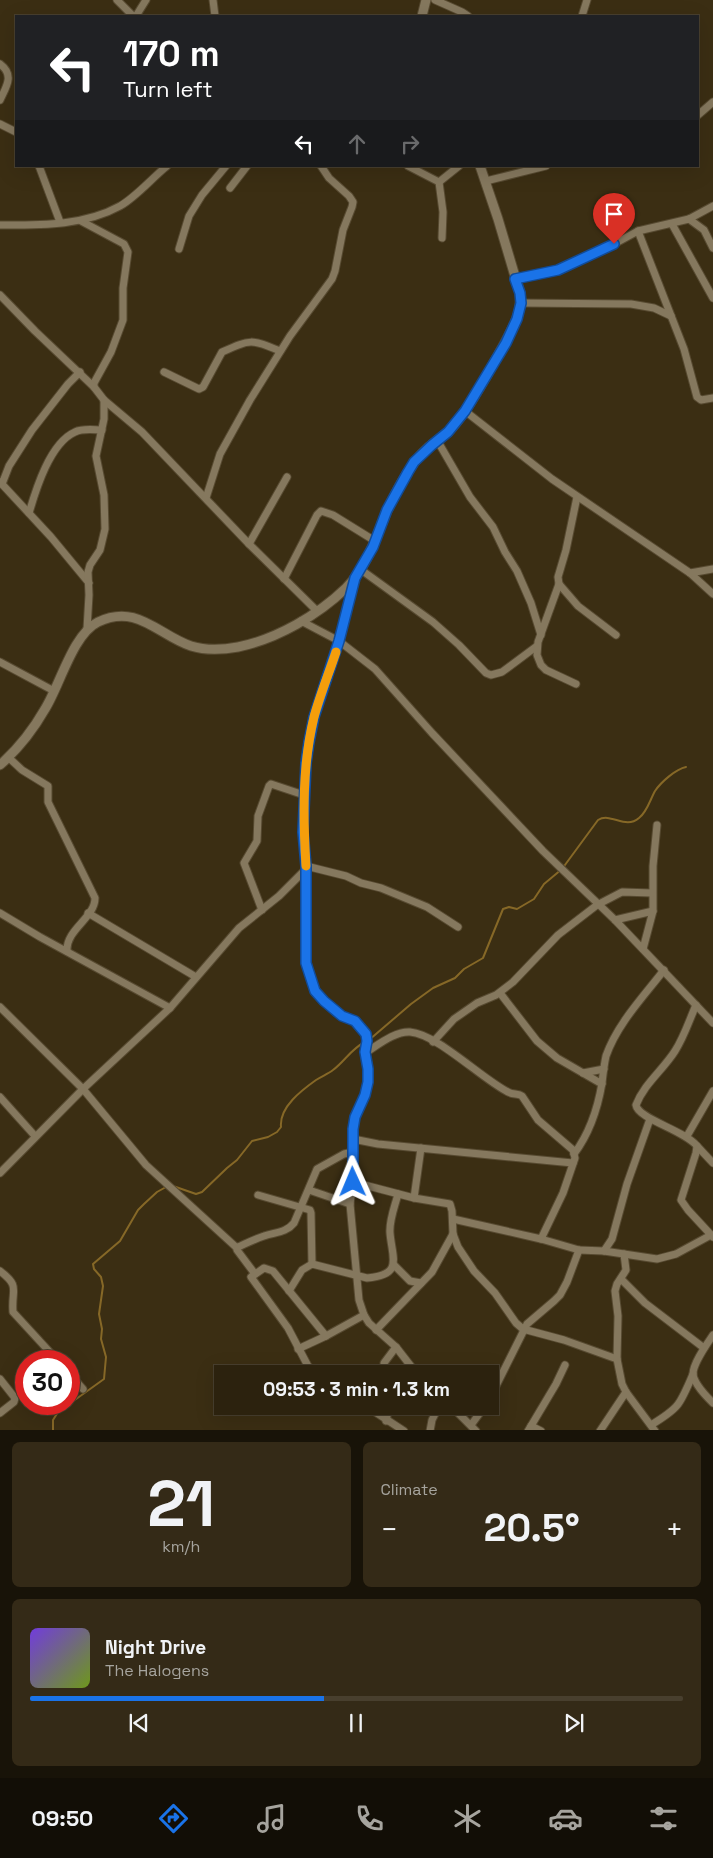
<!DOCTYPE html>
<meta charset="utf-8">
<style>
body{margin:0;font-family:"Space Grotesk",sans-serif;background:#342a17;color:#f1f3f6;height:100vh;display:flex;flex-direction:column;font-size:19px;white-space:nowrap}
*{box-sizing:border-box;margin:0}
p{font-size:16px;color:#a6a49e}
.icon{flex:none;width:28px;height:28px;fill:none;stroke:currentColor;stroke-width:2;stroke-linecap:round;stroke-linejoin:round}
.map{position:relative;height:1430px;overflow:hidden}
.drawer{display:flex;flex-direction:column;gap:12px;padding:12px;background:#181308;flex:1}
.drawer>*{flex:none}
.guide{position:absolute;left:15px;top:15px;width:684px;height:152px;border-radius:0px;box-shadow:0 5px 20px #0002,0 0 0 1px #483f2e;background:#202124;color:#fff;overflow:hidden}
.speed{position:absolute;left:15px;top:1350px;display:flex;gap:10px;font-size:25px;font-weight:700;text-align:center}
.speed>*{display:grid;place-content:center;width:65px;height:65px;border-radius:50%;background:#2c220e;box-shadow:0 5px 20px #0002,0 0 0 1px #483f2e;line-height:1}
.speed .limit{border:8px solid #d22;background:#fff;color:#111}
.pin{position:absolute;display:grid;place-items:center;width:42px;height:42px;color:#fff;margin:-51px -21px;border-radius:50% 50% 50% 0;rotate:-45deg;box-shadow:0 0 5px #0007}
.pin .icon{rotate:45deg}
.me{position:absolute;width:55px;margin:-28px;rotate:359deg;stroke-linejoin:round;filter:drop-shadow(0 0 4px #0008)}
.turn{display:flex;align-items:center;gap:18px;height:105px;padding:0 25px;font-size:22px}
.turn .icon{width:65px;height:65px;stroke-width:2.5}
.turn b{display:block;font-size:35px;line-height:42px}
.lanes{display:flex;align-items:center;height:48px;padding:0 25px;background:#0003;justify-content:center;gap:25px;direction:ltr}
.lanes .off{opacity:.35}
.big{font-size:38px;font-weight:800;line-height:1.1}
.drawer .tile{flex:1;display:flex;flex-direction:column;justify-content:center;gap:8px;min-width:0;padding:0 18px;border-radius:8px;background:#342a17}
.drawer .dial{align-items:center;gap:0}
.dial b{font-size:65px;line-height:1}
.song{display:flex;align-items:center;gap:15px}
.cover{width:60px;height:60px;border-radius:8px;background:linear-gradient(135deg,hsl(260 70% 55%),hsl(80 70% 35%))}
.played{height:5px;border-radius:2px;background:linear-gradient(90deg,#1a73e8 45%,#483f2e 45%)}
.keys{display:flex;justify-content:space-around;direction:ltr}
.heat{display:flex;justify-content:space-between;align-items:center;font-size:28px;direction:ltr}
.drawer .tiles{flex:1;display:grid;gap:12px;grid-template-columns:1fr 1fr}
.tile:last-child{grid-column:span 2}
.trip{position:absolute;left:214px;top:1365px;width:285px;height:50px;border-radius:0px;background:#2c220e;box-shadow:0 5px 20px #0002,0 0 0 1px #483f2e;font-weight:800;line-height:50px;text-align:center}
.menu{display:flex;height:80px;justify-content:space-around;align-items:center;background:#120e06;color:#a6a49e}
.menu .icon{width:35px;height:35px}
.menu .on{color:#1a73e8}
.menu b{font-size:22px;color:#f1f3f6}
.map>svg:first-child{display:block}
</style>
<div class="map">
<svg width="713" height="1431" viewBox="0 0 713 1431">
<rect width="100%" height="100%" fill="#3b2e13"/>
<g fill="none" stroke-linecap="round" stroke-linejoin="round">
<g stroke="#866827" stroke-width="2">
<path d="M369,1040L411,1004L433,988L455,978L464,969L483,958L503,909L509,907L517,909L534,899L544,884L562,869L598,820C611,812 625,830 639,818C647,812 650,800 655,791C661,782 676,769 686,767"/>
<path d="M173,1186L196,1194L202,1192L227,1168L237,1160L252,1141L268,1137L277,1132L281,1127C279,1107 302,1090 316,1080C322,1076 328,1074 333,1070C345,1061 351,1049 365,1042"/>
<polyline points="53,1431 53,1420 58,1412 104,1379 106,1357 101,1339 102,1329 99,1314 103,1286 101,1277 94,1269 93,1264 120,1241 138,1210 144,1204 157,1192 166,1187"/>
</g>
<defs>
<g id="minor">
<polyline points="117,0 133,16"/>
<polyline points="213,0 215,16"/>
<polyline points="435,0 462,12 468,16"/>
<polyline points="136,16 146,0"/>
<polyline points="582,16 587,0"/>
<path d="M0,64C15,75 6,87 0,100"/>
<polyline points="698,115 713,102"/>
<polyline points="0,124 16,132"/>
<polyline points="39,166 60,222"/>
<polyline points="408,166 439,182 443,212 442,238"/>
<polyline points="486,181 546,166"/>
<polyline points="439,182 459,166"/>
<polyline points="230,188 247,166"/>
<polyline points="689,219 704,230 713,248"/>
<polyline points="81,221 124,244 128,252 123,288 123,320 111,352 94,383 94,387 104,400 142,432 249,544 316,610"/>
<polyline points="672,224 713,298"/>
<path d="M0,225C40,225 84,226 120,206C136,197 152,178 167,166"/>
<polyline points="638,231 684,349 697,397 701,400 713,398"/>
<polyline points="179,249 189,216 202,195 226,166"/>
<polyline points="515,279 558,270 614,244 638,231 689,219 713,206"/>
<polyline points="0,295 35,331 94,387"/>
<polyline points="521,303 631,304 654,308 671,316"/>
<path d="M164,372L199,389L203,387L222,352C251,339 251,339 280,351"/>
<polyline points="465,411 552,479 690,573 713,594"/>
<polyline points="437,440 470,497 493,527 505,552 517,571 531,603 541,635"/>
<polyline points="0,482 51,537 89,583"/>
<polyline points="2,484 9,466 32,430 68,384 80,372"/>
<polyline points="577,497 566,550 558,577 559,584 578,606 616,635"/>
<polyline points="206,498 220,454 250,400 290,336 332,279 335,271 343,230 352,207 353,202 349,196 329,178 321,166"/>
<path d="M29,513C36,489 50,443 75,432C83,428 94,430 102,430"/>
<polyline points="249,544 287,477"/>
<polyline points="360,569 433,622 459,645 486,673 491,675 502,672 537,646"/>
<polyline points="690,573 713,569"/>
<polyline points="355,578 339,641 314,717 306,763 303,832 306,866 306,963 315,991 324,1001 343,1016 355,1021 366,1034 367,1041 365,1053 368,1069 367,1082 365,1095 355,1117 353,1129 353,1182 350,1204 359,1300 364,1315 369,1323 396,1347 417,1374"/>
<polyline points="284,579 317,515 321,511 333,515 375,541"/>
<polyline points="559,584 538,642 537,655 541,665 546,670 576,684"/>
<polyline points="301,621 339,641 375,669 432,733 543,851 615,920 713,1023"/>
<polyline points="87,629 89,595 88,572 90,565 100,550 105,529 104,495 96,456 104,419 104,400"/>
<polyline points="0,662 54,691"/>
<path d="M8,757L22,770L48,786V802L95,898C95,918 66,929 67,951"/>
<polyline points="306,866 346,876 361,883 381,888 427,907 458,927"/>
<polyline points="262,910 244,863 257,841 258,816 269,786 271,784 304,795"/>
<polyline points="0,913 40,937 170,1008"/>
<polyline points="88,913 196,977"/>
<polyline points="615,920 653,911"/>
<polyline points="643,949 653,911 653,866 657,825"/>
<polyline points="500,993 537,1041 557,1058 602,1084"/>
<path d="M696,1005C689,1021 684,1037 675,1051C663,1070 644,1084 636,1105C638,1119 684,1130 697,1146L696,1153L681,1200L688,1210L713,1237"/>
<polyline points="0,1007 83,1089 146,1165 237,1248"/>
<polyline points="433,1042 454,1019 477,1003 496,995 513,982 558,935 597,905 622,892 652,893"/>
<path d="M365,1053C378,1045 395,1031 410,1032C437,1034 482,1079 508,1092C513,1095 518,1093 522,1096L538,1120L573,1150L575,1158L563,1193L541,1239"/>
<polyline points="583,1073 604,1069"/>
<polyline points="0,1097 35,1136"/>
<polyline points="687,1136 713,1091"/>
<polyline points="353,1139 378,1144 573,1163"/>
<polyline points="697,1146 713,1163"/>
<path d="M574,1154C589,1134 598,1107 602,1083C603,1074 604,1065 606,1056C617,1024 644,996 664,970"/>
<polyline points="0,1173 83,1089 170,1008 239,928 279,896 306,869"/>
<polyline points="353,1182 414,1198 450,1204 452,1211 453,1234 458,1247 474,1271 495,1293 516,1323 523,1329 564,1340 617,1359"/>
<polyline points="309,1190 350,1204"/>
<polyline points="258,1195 310,1210 311,1213 312,1264"/>
<polyline points="414,1198 421,1148"/>
<polyline points="453,1219 541,1239 579,1250 604,1251 657,1259 676,1254 711,1235"/>
<polyline points="604,1251 612,1239 627,1184 650,1119"/>
<polyline points="624,1254 626,1270 617,1284 615,1291 618,1316 617,1359 622,1384 626,1392 655,1431"/>
<polyline points="394,1265 410,1281 421,1283"/>
<path d="M0,1271C21,1287 11,1289 13,1312L58,1361"/>
<path d="M255,1274L237,1250L238,1247C247,1243 255,1239 264,1236C275,1232 286,1233 294,1223L317,1169L344,1154L353,1152"/>
<polyline points="621,1279 645,1303 704,1348"/>
<path d="M289,1291L302,1270L312,1264L367,1278C404,1275 392,1258 390,1233C389,1220 395,1206 398,1194"/>
<polyline points="376,1330 432,1272 453,1234"/>
<path d="M713,1335C707,1344 693,1363 693,1374C694,1384 706,1396 713,1403"/>
<polyline points="298,1349 326,1336 364,1315"/>
<polyline points="69,1373 83,1389"/>
<polyline points="316,1374 308,1366 288,1328 251,1277 264,1268 273,1271 326,1336"/>
<polyline points="385,1374 384,1363 396,1347"/>
<polyline points="0,1379 15,1398 14,1402 0,1413"/>
<polyline points="490,1398 527,1324 554,1301 560,1295 567,1282 579,1250"/>
<polyline points="366,1406 404,1431"/>
<polyline points="451,1406 476,1431"/>
<polyline points="386,1421 389,1406"/>
<polyline points="471,1425 485,1406"/>
<path d="M651,1425C679,1408 680,1405 693,1374"/>
<polyline points="531,1426 541,1431"/>
<polyline points="430,1431 432,1420 439,1406"/>
<polyline points="528,1431 556,1384 565,1365"/>
<polyline points="600,1431 626,1392"/>
</g>
<g id="tertiary">
<polyline points="422,16 426,0"/>
<path d="M0,765C18,749 33,730 45,709C60,685 73,634 98,622C137,603 158,635 191,646C207,651 222,650 238,647C277,639 318,615 346,588C367,567 376,537 387,511C393,498 400,484 408,472C415,460 426,448 438,440C442,436 447,434 450,430C465,414 475,395 486,377C496,358 508,340 516,320C520,311 521,303 520,293L498,219L480,166"/>
</g>
</defs>
<use href="#minor" stroke="#574a31" stroke-width="9"/>
<use href="#tertiary" stroke="#574a31" stroke-width="11"/>
<use href="#minor" stroke="#85785e" stroke-width="7"/>
<use href="#tertiary" stroke="#85785e" stroke-width="9"/>
</g>
<g fill="none" stroke-linecap="round" stroke-linejoin="round">
<defs>
<polyline id="route" points="353,1182 353,1129 355,1117 365,1095 368,1082 368,1069 365,1052 367,1041 366,1034 355,1021 342,1016 324,1001 315,991 306,963 306,866 303,832 306,763 309,742 314,717 339,641 355,578 373,547 387,510 408,472 414,462 432,445 448,432 465,411 506,343 517,319 521,303 520,293 515,279 558,270 614,244"/>
</defs>
<use href="#route" stroke="#114b97" stroke-width="12"/>
<use href="#route" stroke="#1a73e8" stroke-width="9"/>
<path stroke="#f59e0b" stroke-width="9" d="M306,866C303,817 302,766 314,717C320,695 329,673 336,652"/>
</g>
</svg>
<div class="speed"><div class="limit">30</div></div>
<div class="pin" style="left:614px;top:244px;background:#d93025"><svg class="icon" aria-label="arrive" viewBox="0 0 24 24"><path d="M6 21V4h12l-3 4 3 4H6"/></svg></div>
<svg class="me" style="left:353px;top:1182px" viewBox="-20 -20 40 40"><path d="M0-17L14 15 0 8-14 15z" fill="#1a73e8" stroke="#fff" stroke-width="4"/></svg>
<div class="trip">09:53 · 3 min · 1.3 km</div>
<div class="guide">
<div class="turn"><svg class="icon" aria-label="left" viewBox="0 0 24 24"><path d="M17 20v-9H6M10 6l-5 5 5 5"/></svg><div><b>170 m</b>Turn left</div></div>
<div class="lanes"><svg class="icon" aria-label="left" viewBox="0 0 24 24"><path d="M17 20v-9H6M10 6l-5 5 5 5"/></svg><svg class="icon off" aria-label="ahead" viewBox="0 0 24 24"><path d="M12 20V5M6 11l6-6 6 6"/></svg><svg class="icon off" aria-label="right" viewBox="0 0 24 24"><path d="M7 20v-9h11M14 6l5 5-5 5"/></svg></div>
</div>
</div>
<section class="drawer">
<div class="tiles">
<div class="tile dial"><b>21</b><p>km/h</p></div>
<div class="tile"><p>Climate</p>
<div class="heat"><a>−</a><b class="big">20.5°</b><a>+</a></div>
</div>
<div class="tile">
<div class="song"><i class="cover"></i><div><b>Night Drive</b><p>The Halogens</p></div></div>
<div class="played"></div>
<div class="keys"><svg class="icon" aria-label="previous" viewBox="0 0 24 24"><path d="M18 5L8 12l10 7zM5 5v14"/></svg><svg class="icon" aria-label="pause" viewBox="0 0 24 24"><path d="M8 5v14M16 5v14"/></svg><svg class="icon" aria-label="next" viewBox="0 0 24 24"><path d="M6 5l10 7-10 7zM19 5v14"/></svg></div>
</div>
</div>
</section>
<nav class="menu">
<b>09:50</b>
<svg class="icon on" aria-label="directions" viewBox="0 0 24 24"><path d="M12 3l9 9-9 9-9-9zM9 14v-3h6M13 9l2 2-2 2"/></svg>
<svg class="icon" aria-label="music" viewBox="0 0 24 24"><path d="M9 18V5l10-2v13"/><circle cx="6" cy="18" r="3"/><circle cx="16" cy="16" r="3"/></svg>
<svg class="icon" aria-label="phone" viewBox="0 0 24 24"><path d="M5 4h4l2 5-3 2q2 4 5 5l2-3 5 2v4C11 20 4 13 5 4z"/></svg>
<svg class="icon" aria-label="climate" viewBox="0 0 24 24"><path d="M12 3v18M4 7l16 10M4 17L20 7"/></svg>
<svg class="icon" aria-label="car" viewBox="0 0 24 24"><path d="M5 17H2v-5l4-1 3-4h7l3 4 3 1v5h-3M9 17h6M6 11h13"/><circle cx="7" cy="17" r="2"/><circle cx="17" cy="17" r="2"/></svg>
<svg class="icon" aria-label="filters" viewBox="0 0 24 24"><path d="M4 7h16M4 17h16"/><circle cx="9" cy="7" r="2"/><circle cx="15" cy="17" r="2"/></svg>
</nav>
